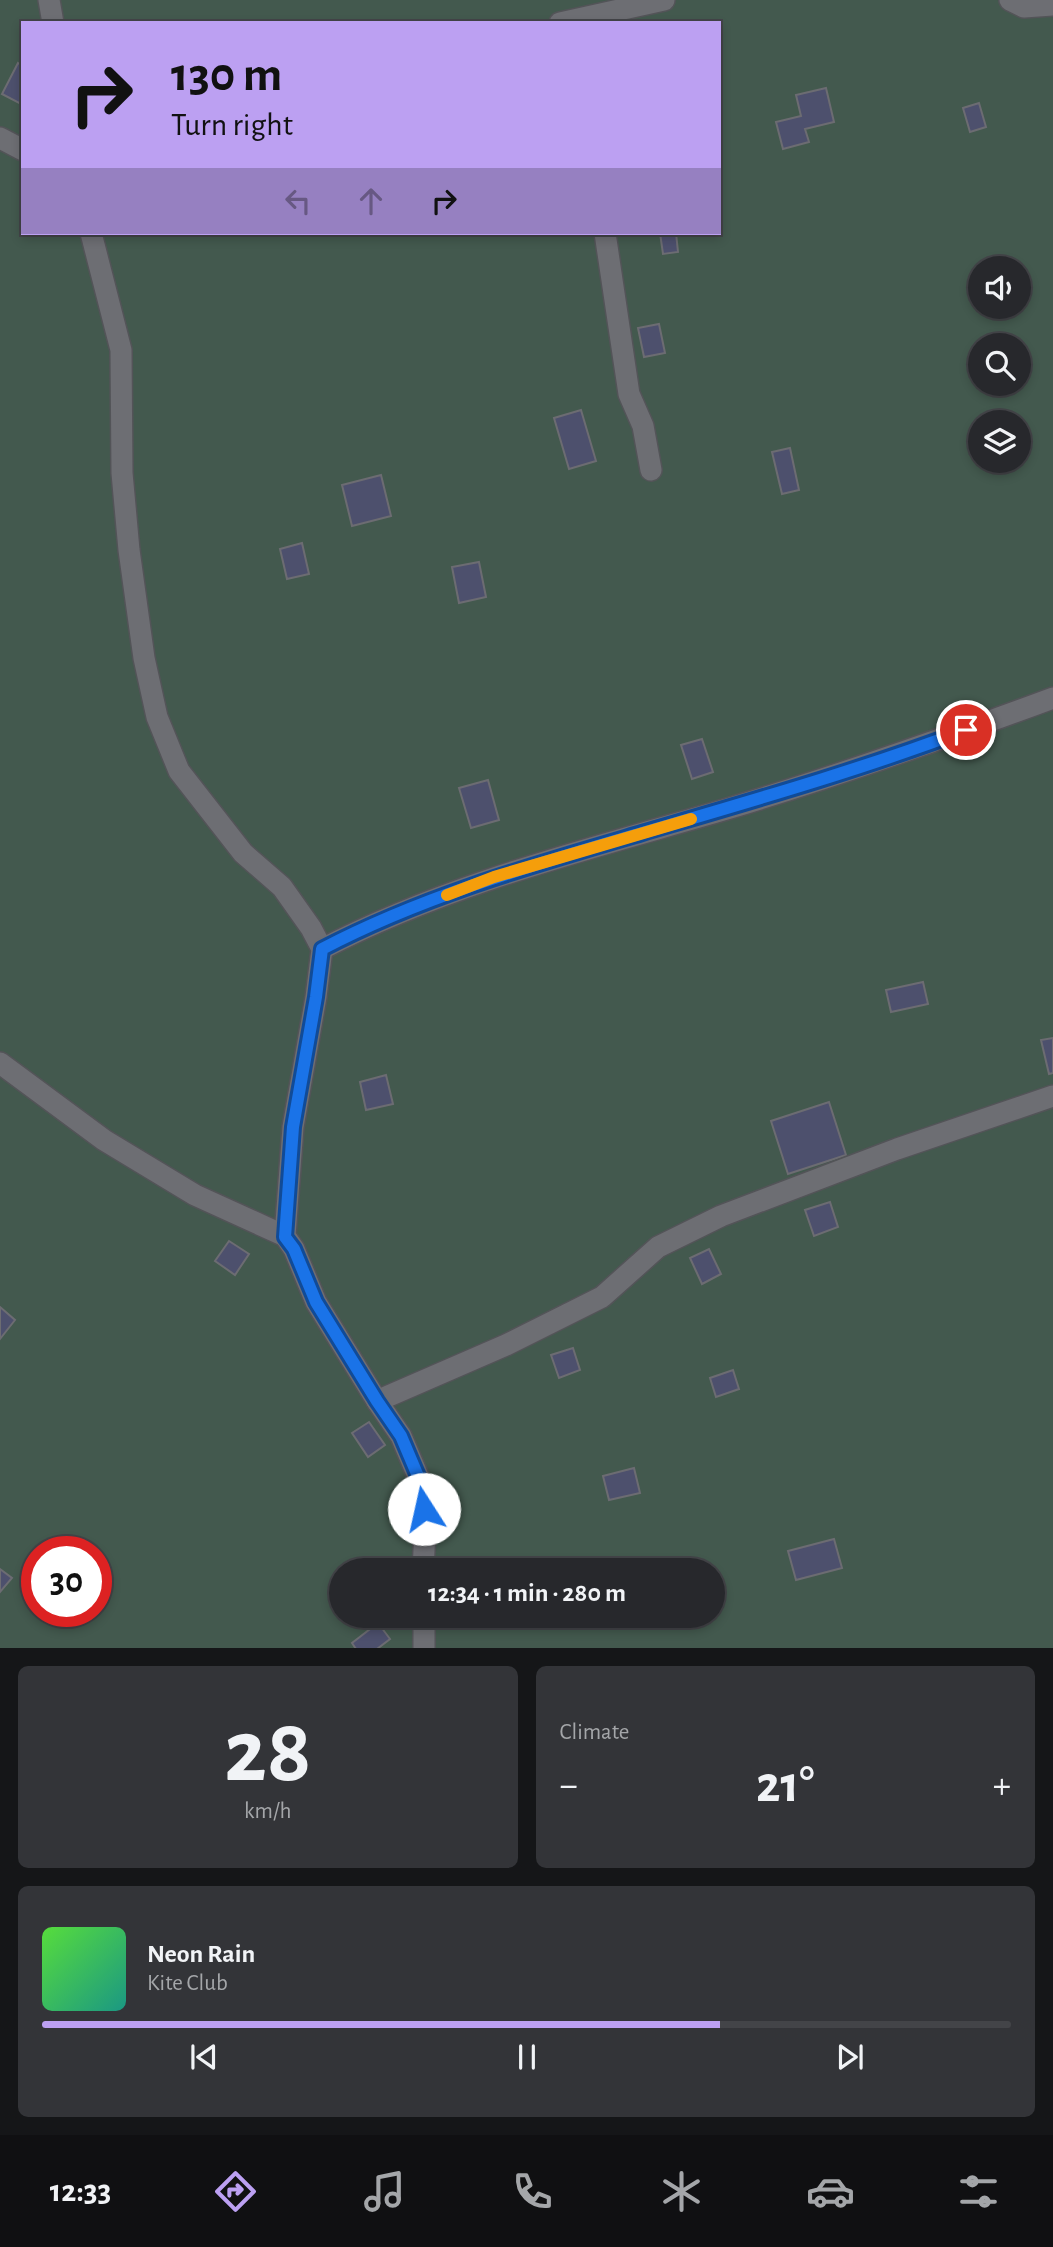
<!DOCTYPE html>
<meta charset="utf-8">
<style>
body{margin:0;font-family:"Alegreya Sans",sans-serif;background:#333438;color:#f1f3f6;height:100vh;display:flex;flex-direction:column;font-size:26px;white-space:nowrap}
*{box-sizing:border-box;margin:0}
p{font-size:23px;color:#a4a6a9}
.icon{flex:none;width:38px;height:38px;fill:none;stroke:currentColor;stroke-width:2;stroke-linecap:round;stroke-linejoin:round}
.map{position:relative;height:1648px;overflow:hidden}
.drawer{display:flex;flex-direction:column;gap:18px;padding:18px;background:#151618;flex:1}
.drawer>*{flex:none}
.banner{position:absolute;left:21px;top:21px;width:700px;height:214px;border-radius:0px;box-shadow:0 4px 10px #0003,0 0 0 2px #434448;background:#bca0f2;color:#111;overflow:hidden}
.fabs{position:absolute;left:968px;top:256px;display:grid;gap:14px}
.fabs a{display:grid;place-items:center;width:63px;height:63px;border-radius:50%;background:#27282c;box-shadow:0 4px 10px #0003,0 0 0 2px #434448;font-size:35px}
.speed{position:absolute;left:21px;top:1536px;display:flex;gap:14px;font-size:35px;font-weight:700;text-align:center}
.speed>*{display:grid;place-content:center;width:91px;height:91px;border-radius:50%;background:#27282c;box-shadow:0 4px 10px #0003,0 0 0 2px #434448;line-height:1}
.speed .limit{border:10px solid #d22;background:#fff;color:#111}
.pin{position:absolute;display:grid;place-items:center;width:60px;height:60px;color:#fff;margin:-30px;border:4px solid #fff;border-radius:50%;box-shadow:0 2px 7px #0007}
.me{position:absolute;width:77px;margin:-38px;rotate:350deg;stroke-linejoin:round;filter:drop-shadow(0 0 5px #0008)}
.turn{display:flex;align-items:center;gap:24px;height:147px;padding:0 35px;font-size:32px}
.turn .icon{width:91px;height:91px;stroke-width:2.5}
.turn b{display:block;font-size:49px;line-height:60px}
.lanes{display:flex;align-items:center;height:66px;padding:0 35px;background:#0003;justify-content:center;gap:35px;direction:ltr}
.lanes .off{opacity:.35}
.big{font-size:52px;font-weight:700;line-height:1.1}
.drawer .card{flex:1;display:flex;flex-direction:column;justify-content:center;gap:10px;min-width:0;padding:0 24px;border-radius:10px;background:#333438}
.drawer .dial{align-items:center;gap:0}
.dial b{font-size:91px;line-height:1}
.song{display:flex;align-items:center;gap:21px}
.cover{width:84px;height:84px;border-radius:10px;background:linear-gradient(135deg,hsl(110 70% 55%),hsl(170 70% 35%))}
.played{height:7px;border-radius:4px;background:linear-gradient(90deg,#bca0f2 70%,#434448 70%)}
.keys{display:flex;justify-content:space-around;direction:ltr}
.heat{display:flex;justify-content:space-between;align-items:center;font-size:38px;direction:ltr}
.drawer .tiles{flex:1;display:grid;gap:18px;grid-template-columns:1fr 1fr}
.card:last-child{grid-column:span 2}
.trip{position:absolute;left:329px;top:1558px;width:396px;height:70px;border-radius:35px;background:#27282c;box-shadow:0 4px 10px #0003,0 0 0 2px #434448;font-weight:700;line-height:70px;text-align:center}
.menu{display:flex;height:112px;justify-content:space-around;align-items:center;background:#101012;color:#a4a6a9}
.menu .icon{width:49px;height:49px}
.menu .current{color:#bca0f2}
.menu b{font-size:32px;color:#f1f3f6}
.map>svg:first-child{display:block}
</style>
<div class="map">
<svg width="1053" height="1649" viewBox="0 0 1053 1649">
<rect width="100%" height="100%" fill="#34353a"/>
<path fill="#43594e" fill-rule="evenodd" d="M0,0H1053V1648L0,1649ZM23,23H719V233H23ZM980,268H1018V306H980ZM980,345H1018V383H980ZM980,422H1018V460H980ZM37,1552H96V1612H37ZM341,1570H712V1615H341Z"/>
<g fill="#4d506d" stroke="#6c6c72" stroke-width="2">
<polygon points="18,63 23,66 23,100 21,104 2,94"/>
<polygon points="826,88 834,122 805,129 809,142 783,149 776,122 801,116 796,95"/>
<polygon points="979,103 986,127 970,132 963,108"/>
<polygon points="660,233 676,233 678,252 663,254"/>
<polygon points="659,324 665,353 644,357 638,328"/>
<polygon points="581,410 596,461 569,469 554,418"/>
<polygon points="790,448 799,490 782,494 772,452"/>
<polygon points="381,475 391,516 352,526 342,485"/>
<polygon points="302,543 309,574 287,579 280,549"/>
<polygon points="479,562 486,597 459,603 452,567"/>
<polygon points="702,739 713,772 692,779 681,745"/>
<polygon points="488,780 499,820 471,828 459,788"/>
<polygon points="923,982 928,1004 891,1012 886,990"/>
<polygon points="1053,1038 1053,1073 1049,1074 1041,1040"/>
<polygon points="386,1075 393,1104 366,1110 360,1082"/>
<polygon points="829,1102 846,1155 788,1174 771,1121"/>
<polygon points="830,1202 838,1227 814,1236 805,1210"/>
<polygon points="229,1241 249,1254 235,1275 215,1261"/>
<polygon points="709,1249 721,1274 702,1284 690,1258"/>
<polygon points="0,1307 15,1320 0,1339"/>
<polygon points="573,1348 580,1370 559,1378 551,1355"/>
<polygon points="733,1370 739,1389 716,1397 710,1378"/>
<polygon points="369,1422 385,1445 368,1457 352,1433"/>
<polygon points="634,1468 640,1493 609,1500 603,1476"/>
<polygon points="834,1539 842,1568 796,1580 788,1551"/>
<polygon points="0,1569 12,1578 0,1592"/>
<polygon points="378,1623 390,1639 377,1649 356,1649 352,1643"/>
</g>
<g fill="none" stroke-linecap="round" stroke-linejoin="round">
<defs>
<g id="minor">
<polyline points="49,0 53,23"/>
<polyline points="1010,0 1024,7 1053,5"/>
<polyline points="560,23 664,0"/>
<polyline points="0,138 23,150"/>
<polyline points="91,233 121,350 122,473 129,550 144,658 157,717 179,771 243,853 282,887 311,928 322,949 316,997 293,1127 285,1236 294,1249 316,1302 377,1401 401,1436 423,1488 425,1531 423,1570"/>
<polyline points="605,233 629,394 643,426 651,470"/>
<path d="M322,949C449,883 590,849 727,809C837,776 945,738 1053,698"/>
<polyline points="0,1063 104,1140 195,1195 285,1236"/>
<polyline points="377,1401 506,1345 602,1297 658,1247 721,1216 897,1149 1053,1096"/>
<polyline points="424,1615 424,1649"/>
</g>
</defs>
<use href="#minor" stroke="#535458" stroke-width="24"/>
<use href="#minor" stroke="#6d6e73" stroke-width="21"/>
</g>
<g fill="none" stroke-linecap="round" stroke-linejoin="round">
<defs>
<path id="route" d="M424,1509L423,1488L401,1436L377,1401L316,1302L294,1249L285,1237L293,1127L316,997L322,949C423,896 533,865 642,833C751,801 860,770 966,730"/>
</defs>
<use href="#route" stroke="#114b97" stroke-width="18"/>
<use href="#route" stroke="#1a73e8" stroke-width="12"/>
<polyline stroke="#f59e0b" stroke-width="12" points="447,895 494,877 691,819"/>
</g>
</svg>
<div class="fabs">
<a><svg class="icon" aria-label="sound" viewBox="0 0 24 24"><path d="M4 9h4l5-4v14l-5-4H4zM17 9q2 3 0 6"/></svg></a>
<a><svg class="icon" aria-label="search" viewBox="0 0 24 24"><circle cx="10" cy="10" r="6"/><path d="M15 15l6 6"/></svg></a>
<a><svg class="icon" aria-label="layers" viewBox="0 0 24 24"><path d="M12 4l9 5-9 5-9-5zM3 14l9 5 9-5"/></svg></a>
</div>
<div class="speed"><div class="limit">30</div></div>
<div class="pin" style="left:966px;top:730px;background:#d93025"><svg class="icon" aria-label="arrive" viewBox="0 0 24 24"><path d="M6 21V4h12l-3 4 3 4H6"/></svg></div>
<svg class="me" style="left:424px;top:1509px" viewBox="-20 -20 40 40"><circle r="19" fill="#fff"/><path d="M0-13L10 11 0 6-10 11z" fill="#1a73e8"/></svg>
<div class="trip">12:34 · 1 min · 280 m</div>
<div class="banner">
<div class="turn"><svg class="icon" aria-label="right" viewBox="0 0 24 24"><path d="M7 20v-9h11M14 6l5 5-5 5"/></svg><div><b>130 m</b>Turn right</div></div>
<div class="lanes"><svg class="icon off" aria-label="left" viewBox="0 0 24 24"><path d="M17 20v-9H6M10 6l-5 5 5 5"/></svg><svg class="icon off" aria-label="ahead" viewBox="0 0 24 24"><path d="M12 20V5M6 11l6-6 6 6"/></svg><svg class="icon" aria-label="right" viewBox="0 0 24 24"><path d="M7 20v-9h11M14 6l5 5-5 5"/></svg></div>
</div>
</div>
<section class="drawer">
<div class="tiles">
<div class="card dial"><b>28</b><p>km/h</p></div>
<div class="card"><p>Climate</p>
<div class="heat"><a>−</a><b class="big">21°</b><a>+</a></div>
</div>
<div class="card">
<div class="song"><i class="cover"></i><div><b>Neon Rain</b><p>Kite Club</p></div></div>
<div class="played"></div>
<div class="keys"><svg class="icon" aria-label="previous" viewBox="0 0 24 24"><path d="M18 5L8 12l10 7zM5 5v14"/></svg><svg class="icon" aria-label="pause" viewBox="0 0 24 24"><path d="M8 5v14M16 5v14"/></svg><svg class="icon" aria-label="next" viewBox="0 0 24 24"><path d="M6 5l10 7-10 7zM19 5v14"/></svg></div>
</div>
</div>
</section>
<nav class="menu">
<b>12:33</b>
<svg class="icon current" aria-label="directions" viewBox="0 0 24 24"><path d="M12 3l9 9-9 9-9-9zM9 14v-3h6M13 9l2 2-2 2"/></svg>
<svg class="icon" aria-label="music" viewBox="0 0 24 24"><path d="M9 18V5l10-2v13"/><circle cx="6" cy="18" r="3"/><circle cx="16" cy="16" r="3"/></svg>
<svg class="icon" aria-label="phone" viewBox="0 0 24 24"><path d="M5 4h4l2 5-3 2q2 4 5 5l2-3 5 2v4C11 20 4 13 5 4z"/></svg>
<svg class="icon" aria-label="climate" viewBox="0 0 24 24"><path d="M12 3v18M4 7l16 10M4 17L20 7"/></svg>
<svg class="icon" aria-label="car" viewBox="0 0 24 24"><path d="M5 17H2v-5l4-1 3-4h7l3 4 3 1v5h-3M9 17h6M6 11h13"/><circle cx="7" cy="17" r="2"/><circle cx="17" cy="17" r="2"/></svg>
<svg class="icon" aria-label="filters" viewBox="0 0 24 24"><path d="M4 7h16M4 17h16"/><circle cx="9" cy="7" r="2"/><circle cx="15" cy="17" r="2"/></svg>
</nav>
